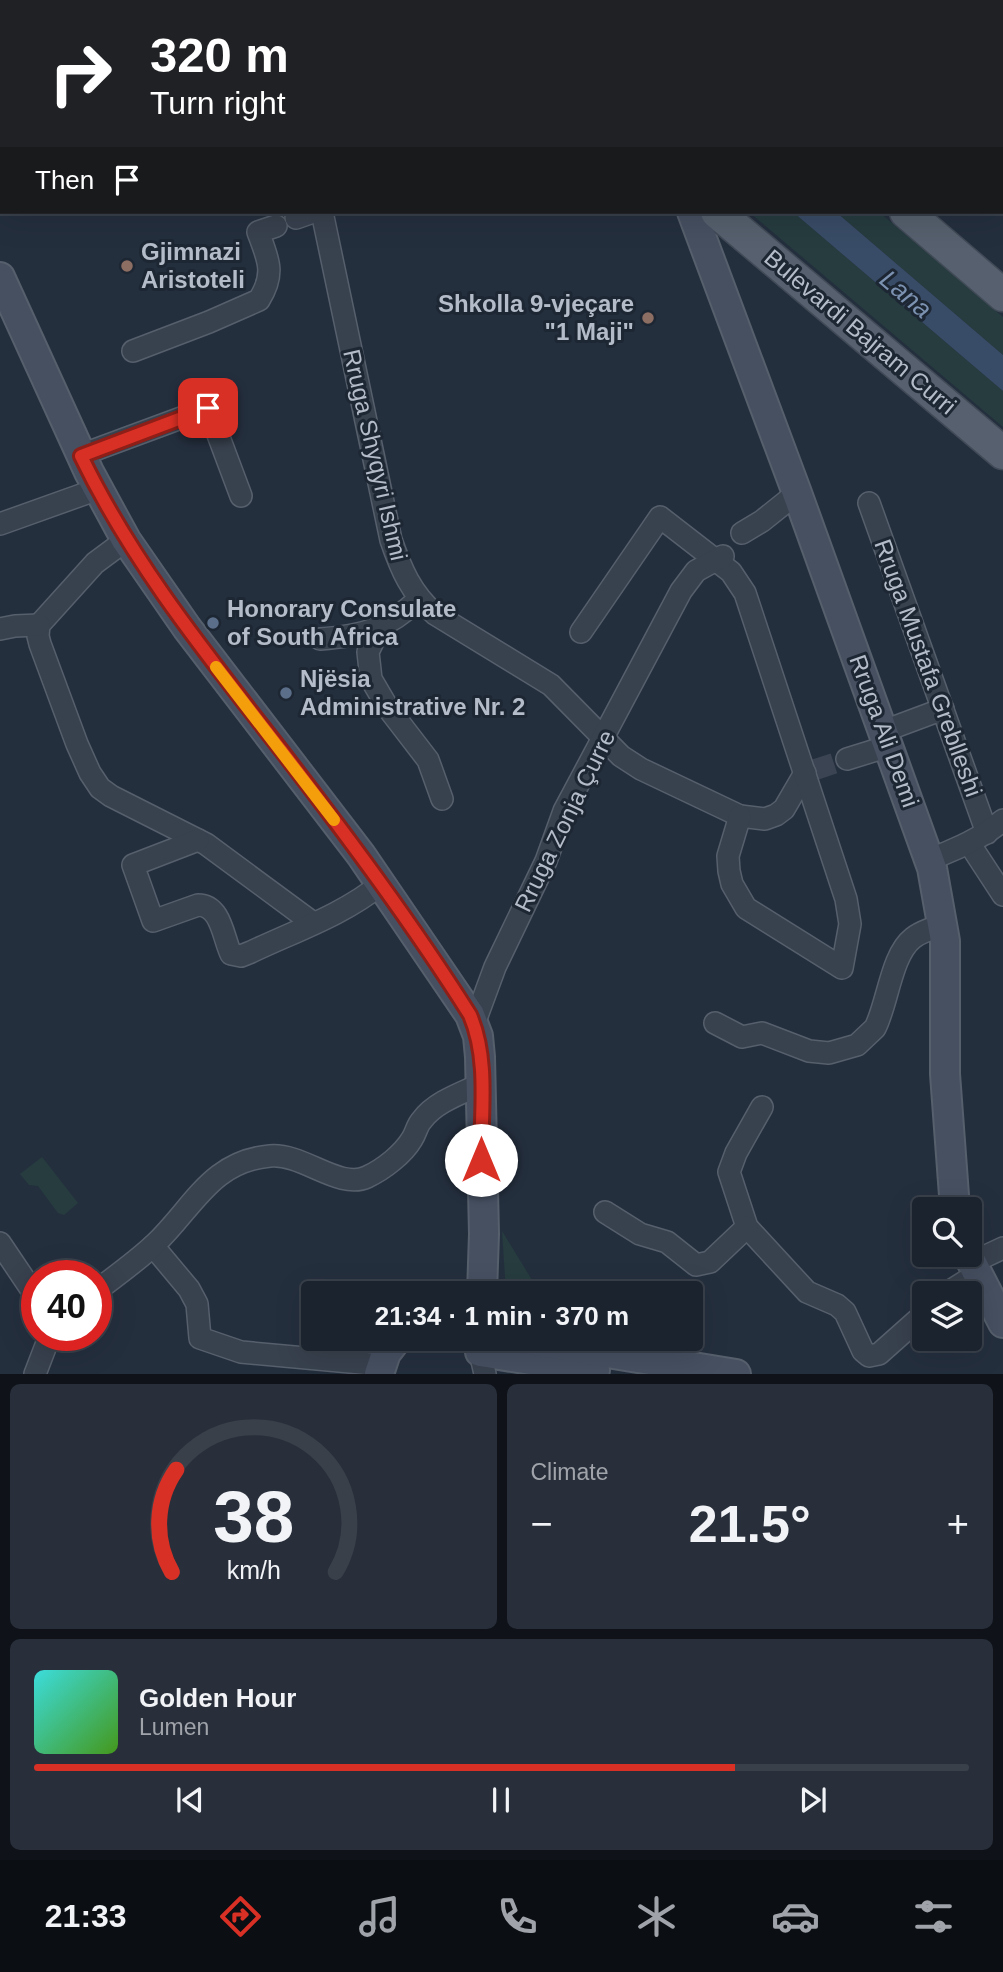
<!DOCTYPE html>
<meta charset="utf-8">
<style>
body{margin:0;font-family:Arial,sans-serif;background:#282f3a;color:#f1f3f6;height:100vh;display:flex;flex-direction:column;font-size:26px;white-space:nowrap}
*{box-sizing:border-box;margin:0}
p{font-size:23px;color:#a0a4aa}
.icon{flex:none;width:38px;height:38px;fill:none;stroke:currentColor;stroke-width:2;stroke-linecap:round;stroke-linejoin:round}
.map{position:relative;height:1374px;overflow:hidden}
.panel{display:flex;flex-direction:column;gap:10px;padding:10px;background:#0f1319;flex:1}
.panel>*{flex:none}
.banner{position:absolute;left:0px;top:0px;width:1004px;height:214px;box-shadow:0 7px 28px #0002,0 0 0 2px #39404a;background:#202124;color:#fff;overflow:hidden}
.fabs{position:absolute;left:912px;top:1197px;display:grid;gap:14px}
.fabs a{display:grid;place-items:center;width:70px;height:70px;border-radius:7px;background:#1b232e;box-shadow:0 7px 28px #0002,0 0 0 2px #39404a;font-size:35px}
.speed{position:absolute;left:21px;top:1260px;display:flex;gap:14px;font-size:35px;font-weight:700;text-align:center}
.speed>*{display:grid;place-content:center;width:91px;height:91px;border-radius:50%;background:#1b232e;box-shadow:0 7px 28px #0002,0 0 0 2px #39404a;line-height:1}
.speed .limit{border:10px solid #d22;background:#fff;color:#111}
.pin{position:absolute;display:grid;place-items:center;width:60px;height:60px;color:#fff;margin:-30px;border-radius:14px;box-shadow:0 4px 10px #0006}
.me{position:absolute;width:77px;margin:-38px;rotate:0deg;stroke-linejoin:round;filter:drop-shadow(0 0 5px #0008)}
.turn{display:flex;align-items:center;gap:24px;height:147px;padding:0 35px;font-size:32px}
.turn .icon{width:91px;height:91px;stroke-width:2.5}
.turn b{display:block;font-size:49px;line-height:60px}
.then{display:flex;align-items:center;height:66px;padding:0 35px;background:#0003;gap:14px;font-size:26px}
.big{font-size:52px;font-weight:700;line-height:1.1}
.panel .widget{flex:1;display:flex;flex-direction:column;justify-content:center;gap:10px;min-width:0;padding:0 24px;border-radius:10px;background:#282f3a}
.panel .dial{align-items:center;gap:0}
.dial svg{height:182px;overflow:visible;fill:none;stroke:#39404a;stroke-width:7;stroke-linecap:round;text-anchor:middle}
.dial text{fill:#f1f3f6;stroke:none}
.song{display:flex;align-items:center;gap:21px}
.cover{width:84px;height:84px;border-radius:10px;background:linear-gradient(135deg,hsl(180 70% 55%),hsl(100 70% 35%))}
.played{height:7px;border-radius:4px;background:linear-gradient(90deg,#d93025 75%,#39404a 75%)}
.keys{display:flex;justify-content:space-around;direction:ltr}
.heat{display:flex;justify-content:space-between;align-items:center;font-size:38px;direction:ltr}
.panel .tiles{flex:1;display:grid;gap:10px;grid-template-columns:1fr 1fr}
.widget:last-child{grid-column:span 2}
.trip{position:absolute;left:301px;top:1281px;width:402px;height:70px;border-radius:7px;background:#1b232e;box-shadow:0 7px 28px #0002,0 0 0 2px #39404a;font-weight:700;line-height:70px;text-align:center}
.dock{display:flex;height:112px;justify-content:space-around;align-items:center;background:#0b0e12;color:#a0a4aa}
.dock .icon{width:49px;height:49px}
.dock .current{color:#d93025}
.dock b{font-size:32px;color:#f1f3f6}
.map>svg:first-child{display:block}
</style>
<div class="map">
<svg width="1003" height="1374" viewBox="0 0 1003 1374">
<rect width="100%" height="100%" fill="#242f3e"/>
<g fill="#263c3f">
<polygon points="749,212 793,212 1003,391 1003,427"/>
<polygon points="836,212 879,212 1003,317 1003,355"/>
<polygon points="42,1157 78,1203 64,1215 58,1213 38,1186 29,1185 20,1174"/>
<polygon points="502,1231 540,1293 506,1293"/>
</g>
<polygon fill="#394c67" points="793,212 836,212 1003,355 1003,391"/>
<g fill="none" stroke-linecap="round" stroke-linejoin="round">
<polyline stroke="#3a4453" stroke-width="21" stroke-dasharray="21 10" stroke-linecap="butt" points="814,770 847,759"/>
<defs>
<g id="street">
<polyline points="97,0 101,2"/>
<polyline points="662,2 664,0"/>
<path d="M322,212L391,540C401,569 411,593 435,614L551,685L621,756L641,769L740,816L765,819L776,815L784,809L805,773"/>
<polyline points="296,218 313,212"/>
<path d="M133,351L209,322L259,300C276,273 268,259 258,232L276,226"/>
<polyline points="81,455 208,408 241,496"/>
<polyline points="869,503 987,833"/>
<polyline points="0,524 98,489"/>
<polyline points="742,533 762,521 797,493"/>
<polyline points="126,540 95,563 39,625 38,636 40,644 77,744 90,773 100,788 111,796 206,844 313,923"/>
<polyline points="0,629 15,626 39,625"/>
<polyline points="379,629 368,652 371,679 388,708 428,760 442,799"/>
<polyline points="581,632 660,517 731,572 745,593 846,899 850,924 842,968 746,908 732,884 729,871 728,856 740,816"/>
<path d="M320,639C363,636 387,629 419,599"/>
<polyline points="884,731 943,709"/>
<polyline points="847,759 889,746"/>
<path d="M198,840L133,865L153,921L198,905C221,905 223,937 231,954L241,956L251,952C295,931 343,915 381,884"/>
<polyline points="969,843 1003,895"/>
<path d="M929,860C956,849 981,839 1003,820"/>
<path d="M715,1023L742,1037L762,1033L809,1051L829,1053L857,1045L875,1028C888,1003 891,955 913,938C922,931 933,928 944,925"/>
<polyline points="474,1024 495,967 546,861 564,811 681,591 696,571 723,556"/>
<polyline points="762,1107 736,1153 729,1172 747,1227 807,1292 837,1305 845,1312 863,1351 869,1356 879,1354 924,1314"/>
<polyline points="605,1212 640,1234 667,1242 696,1265 710,1262 747,1227"/>
<polyline points="0,1243 37,1298"/>
<polyline points="153,1246 189,1289 197,1304 200,1338 241,1352 382,1365"/>
<polyline points="971,1263 1003,1248"/>
<path d="M96,1291C116,1276 137,1261 155,1244C193,1208 211,1161 270,1156C303,1153 339,1190 367,1177C384,1169 403,1154 412,1139C416,1133 417,1125 422,1120C435,1102 462,1093 481,1084"/>
<polyline points="947,1293 977,1274"/>
<polyline points="480,1352 485,1374"/>
<polyline points="35,1374 50,1335"/>
</g>
<g id="secondary">
<polyline points="692,212 797,493 932,868 945,941 945,1074 955,1209"/>
<polyline points="0,277 89,472 126,540 187,628 361,855 470,1015 478,1036 480,1057 484,1234 482,1293"/>
<polyline points="968,1255 1003,1323"/>
<polyline points="479,1339 480,1352 595,1370"/>
<polyline points="522,1339 736,1374"/>
<polyline points="379,1374 386,1353 397,1339"/>
</g>
<g id="primary">
<polyline points="273,0 278,2"/>
<polyline points="608,0 612,2"/>
<polyline points="717,212 1003,453"/>
<polyline points="906,212 1003,295"/>
</g>
</defs>
<use href="#street" stroke="#565f6c" stroke-width="24"/>
<use href="#secondary" stroke="#565f6c" stroke-width="32"/>
<use href="#primary" stroke="#414a57" stroke-width="35"/>
<use href="#street" stroke="#38414e" stroke-width="21"/>
<use href="#secondary" stroke="#465061" stroke-width="28"/>
<use href="#primary" stroke="#56606e" stroke-width="32"/>
</g>
<g fill="none" stroke-linecap="round" stroke-linejoin="round">
<defs>
<path id="route" d="M208,408L81,456C133,564 208,656 281,750C347,836 412,923 470,1015C489,1059 481,1113 481,1160"/>
</defs>
<use href="#route" stroke="#8d1f18" stroke-width="18"/>
<use href="#route" stroke="#d93025" stroke-width="12"/>
<polyline stroke="#f59e0b" stroke-width="12" points="216,667 334,820"/>
</g>
<g fill="#8d6e63" stroke="#1d2633" stroke-width="2.5">
<circle cx="127" cy="266" r="7"/>
<circle cx="648" cy="318" r="7"/>
</g>
<g fill="#5c6f8a" stroke="#1d2633" stroke-width="2.5">
<circle cx="213" cy="623" r="7"/>
<circle cx="286" cy="693" r="7"/>
</g>
<g text-anchor="middle" stroke-width="6" stroke-linejoin="round" paint-order="stroke">
<g font-size="24" font-weight="bold" fill="#b4bcc9" stroke="#1d2633" text-anchor="start">
<text x="141" y="260">Gjimnazi<tspan x="141" dy="28">Aristoteli</tspan></text>
<text x="634" y="312" text-anchor="end">Shkolla 9-vjeçare<tspan x="634" dy="28">"1 Maji"</tspan></text>
<text x="227" y="617">Honorary Consulate<tspan x="227" dy="28">of South Africa</tspan></text>
<text x="300" y="687">Njësia<tspan x="300" dy="28">Administrative Nr. 2</tspan></text>
</g>
<g font-size="24" fill="#b4bcc9" stroke="#1d2633">
<text transform="translate(860 332) rotate(40)" y="8">Bulevardi Bajram Curri</text>
<text transform="translate(375 455) rotate(77)" y="8">Rruga Shyqyri Ishmi</text>
<text transform="translate(928 668) rotate(70)" y="8">Rruga Mustafa Greblleshi</text>
<text transform="translate(884 731) rotate(70)" y="8">Rruga Ali Demi</text>
<text transform="translate(565 821) rotate(-64)" y="8">Rruga Zonja Çurre</text>
</g>
<g font-size="26" font-style="italic" fill="#7c92b1" stroke="#1d2633">
<text transform="translate(906 294) rotate(40)" y="9">Lana</text>
</g>
</g>
</svg>
<div class="fabs">
<a><svg class="icon" aria-label="search" viewBox="0 0 24 24"><circle cx="10" cy="10" r="6"/><path d="M15 15l6 6"/></svg></a>
<a><svg class="icon" aria-label="layers" viewBox="0 0 24 24"><path d="M12 4l9 5-9 5-9-5zM3 14l9 5 9-5"/></svg></a>
</div>
<div class="speed"><div class="limit">40</div></div>
<div class="pin" style="left:208px;top:408px;background:#d93025"><svg class="icon" aria-label="arrive" viewBox="0 0 24 24"><path d="M6 21V4h12l-3 4 3 4H6"/></svg></div>
<svg class="me" style="left:481px;top:1160px" viewBox="-20 -20 40 40"><circle r="19" fill="#fff"/><path d="M0-13L10 11 0 6-10 11z" fill="#d93025"/></svg>
<div class="trip">21:34 · 1 min · 370 m</div>
<div class="banner">
<div class="turn"><svg class="icon" aria-label="right" viewBox="0 0 24 24"><path d="M7 20v-9h11M14 6l5 5-5 5"/></svg><div><b>320 m</b>Turn right</div></div>
<div class="then">Then<svg class="icon" aria-label="arrive" viewBox="0 0 24 24"><path d="M6 21V4h12l-3 4 3 4H6"/></svg></div>
</div>
</div>
<section class="panel">
<div class="tiles">
<div class="widget dial"><svg viewBox="0 0 100 80">
<path d="M14 69A42 42 0 1 1 86 69"/>
<path d="M14 69A42 42 0 0 1 16 24" stroke="#d93025"/>
<text x="50" y="56" font-size="32" font-weight="700">38</text>
<text x="50" y="72" font-size="11">km/h</text>
</svg></div>
<div class="widget"><p>Climate</p>
<div class="heat"><a>−</a><b class="big">21.5°</b><a>+</a></div>
</div>
<div class="widget">
<div class="song"><i class="cover"></i><div><b>Golden Hour</b><p>Lumen</p></div></div>
<div class="played"></div>
<div class="keys"><svg class="icon" aria-label="previous" viewBox="0 0 24 24"><path d="M18 5L8 12l10 7zM5 5v14"/></svg><svg class="icon" aria-label="pause" viewBox="0 0 24 24"><path d="M8 5v14M16 5v14"/></svg><svg class="icon" aria-label="next" viewBox="0 0 24 24"><path d="M6 5l10 7-10 7zM19 5v14"/></svg></div>
</div>
</div>
</section>
<nav class="dock">
<b>21:33</b>
<svg class="icon current" aria-label="directions" viewBox="0 0 24 24"><path d="M12 3l9 9-9 9-9-9zM9 14v-3h6M13 9l2 2-2 2"/></svg>
<svg class="icon" aria-label="music" viewBox="0 0 24 24"><path d="M9 18V5l10-2v13"/><circle cx="6" cy="18" r="3"/><circle cx="16" cy="16" r="3"/></svg>
<svg class="icon" aria-label="phone" viewBox="0 0 24 24"><path d="M5 4h4l2 5-3 2q2 4 5 5l2-3 5 2v4C11 20 4 13 5 4z"/></svg>
<svg class="icon" aria-label="climate" viewBox="0 0 24 24"><path d="M12 3v18M4 7l16 10M4 17L20 7"/></svg>
<svg class="icon" aria-label="car" viewBox="0 0 24 24"><path d="M5 17H2v-5l4-1 3-4h7l3 4 3 1v5h-3M9 17h6M6 11h13"/><circle cx="7" cy="17" r="2"/><circle cx="17" cy="17" r="2"/></svg>
<svg class="icon" aria-label="filters" viewBox="0 0 24 24"><path d="M4 7h16M4 17h16"/><circle cx="9" cy="7" r="2"/><circle cx="15" cy="17" r="2"/></svg>
</nav>
